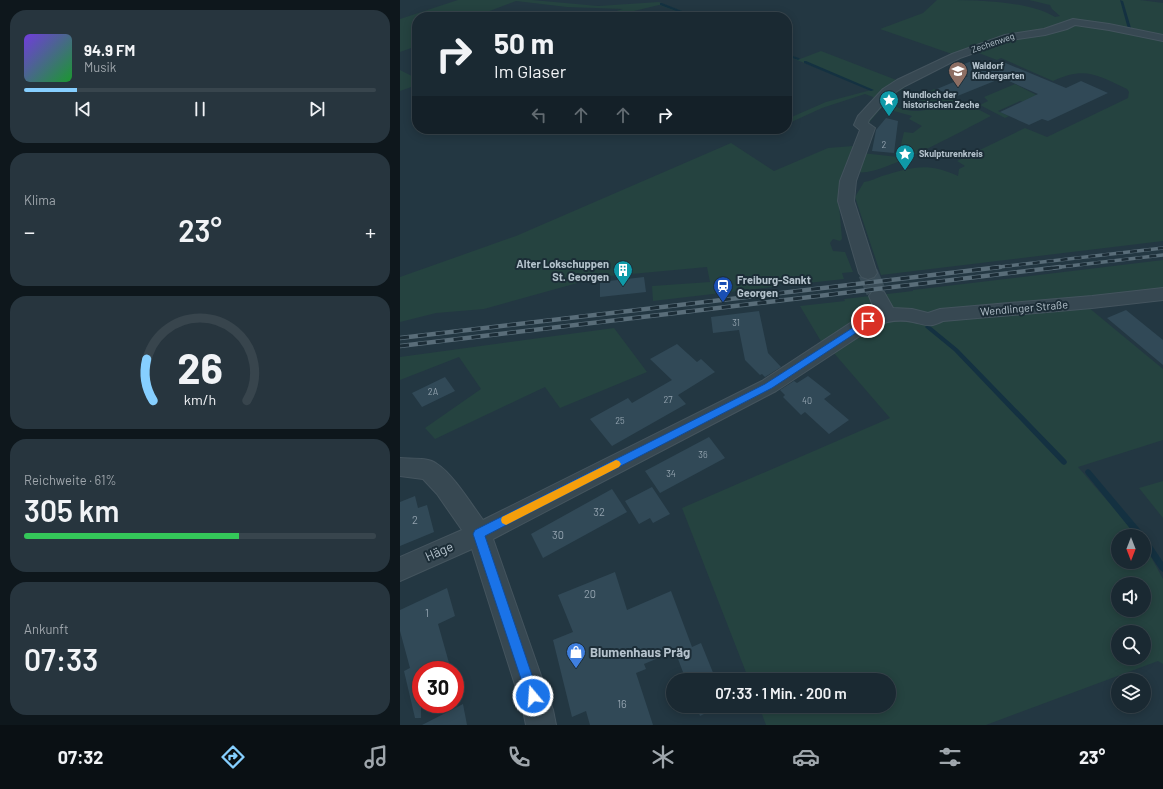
<!DOCTYPE html>
<html lang="de">
<meta charset="utf-8">
<style>
body{margin:0;font-family:Barlow,sans-serif;background:#27353e;color:#f1f3f6;height:100vh;display:flex;flex-direction:column;font-size:15px;white-space:nowrap}
*{box-sizing:border-box;margin:0}
p{font-size:13px;color:#9fa6ac}
.icon{flex:none;width:22px;height:22px;fill:none;stroke:currentColor;stroke-width:2;stroke-linecap:round;stroke-linejoin:round}
.map{position:relative;flex:1;overflow:hidden}
.panel{display:flex;flex-direction:column;gap:10px;padding:10px;background:#0e171c;width:400px}
.panel>*{flex:none}
.top-card{position:absolute;left:12px;top:12px;width:380px;height:122px;border-radius:16px;box-shadow:0 2px 10px #0003,0 0 0 1px #38454d;background:#1a2932;color:#f1f3f6;overflow:hidden}
.needle{width:26px;rotate:180deg}
.fabs{position:absolute;left:711px;top:529px;display:grid;gap:8px}
.fabs a{display:grid;place-items:center;width:40px;height:40px;border-radius:50%;background:#1a2932;box-shadow:0 2px 10px #0003,0 0 0 1px #38454d;font-size:20px}
.speed{position:absolute;left:12px;top:661px;display:flex;gap:8px;font-size:20px;font-weight:700;text-align:center}
.speed>*{display:grid;place-content:center;width:52px;height:52px;border-radius:50%;background:#1a2932;box-shadow:0 2px 10px #0003,0 0 0 1px #38454d;line-height:1}
.speed .limit{border:6px solid #d22;background:#fff;color:#111}
.pin{position:absolute;display:grid;place-items:center;width:34px;height:34px;color:#fff;margin:-17px;border:2px solid #fff;border-radius:50%;box-shadow:0 1px 4px #0007}
.me{position:absolute;width:44px;margin:-22px;rotate:342deg;stroke-linejoin:round;filter:drop-shadow(0 0 3px #0008)}
.turn{display:flex;align-items:center;gap:14px;height:84px;padding:0 16px;font-size:18px}
.turn .icon{width:52px;height:52px;stroke-width:2.5}
.turn b{display:block;font-size:28px;line-height:34px}
.lanes{display:flex;align-items:center;height:38px;padding:0 16px;background:#0003;justify-content:center;gap:20px;direction:ltr}
.lanes .off{opacity:.35}
.big{font-size:30px;font-weight:600;line-height:1.1}
.panel .widget{flex:1;display:flex;flex-direction:column;justify-content:center;gap:6px;min-width:0;padding:0 14px;border-radius:16px;background:#27353e}
.panel .dial{align-items:center;gap:0}
.dial svg{height:104px;overflow:visible;fill:none;stroke:#38454d;stroke-width:7;stroke-linecap:round;text-anchor:middle}
.dial text{fill:#f1f3f6;stroke:none}
.song{display:flex;align-items:center;gap:12px}
.cover{width:48px;height:48px;border-radius:6px;background:linear-gradient(135deg,hsl(260 70% 55%),hsl(130 70% 35%))}
.played{height:4px;border-radius:2px;background:linear-gradient(90deg,#86cfff 15%,#38454d 15%)}
.keys{display:flex;justify-content:space-around;direction:ltr}
.heat{display:flex;justify-content:space-between;align-items:center;font-size:22px;direction:ltr}
.charge{height:6px;border-radius:3px;background:linear-gradient(90deg,#34c759 61%,#38454d 0)}
.trip{position:absolute;left:266px;top:673px;width:230px;height:40px;border-radius:20px;background:#1a2932;box-shadow:0 2px 10px #0003,0 0 0 1px #38454d;font-weight:600;line-height:40px;text-align:center}
.tab-bar{display:flex;height:64px;justify-content:space-around;align-items:center;background:#0a1014;color:#9fa6ac}
.tab-bar .icon{width:28px;height:28px}
.tab-bar .current{color:#86cfff}
.tab-bar b{font-size:18px;color:#f1f3f6}
main{display:flex;flex:1;min-height:0}
.map>svg:first-child{display:block}
</style>
<main>
<section class="panel">
<div class="widget">
<div class="song"><i class="cover"></i><div><b>94.9 FM</b><p>Musik</p></div></div>
<div class="played"></div>
<div class="keys"><svg class="icon" aria-label="previous" viewBox="0 0 24 24"><path d="M18 5L8 12l10 7zM5 5v14"/></svg><svg class="icon" aria-label="pause" viewBox="0 0 24 24"><path d="M8 5v14M16 5v14"/></svg><svg class="icon" aria-label="next" viewBox="0 0 24 24"><path d="M6 5l10 7-10 7zM19 5v14"/></svg></div>
</div>
<div class="widget"><p>Klima</p>
<div class="heat"><a>−</a><b class="big">23°</b><a>+</a></div>
</div>
<div class="widget dial"><svg viewBox="0 0 100 80">
<path d="M14 69A42 42 0 1 1 86 69"/>
<path d="M14 69A42 42 0 0 1 9 37" stroke="#86cfff"/>
<text x="50" y="56" font-size="32" font-weight="700">26</text>
<text x="50" y="72" font-size="11">km/h</text>
</svg></div>
<div class="widget"><p>Reichweite · 61%</p><b class="big">305 km</b><div class="charge"></div></div>
<div class="widget"><p>Ankunft</p><b class="big">07:33</b></div>
</section>
<div class="map">
<svg width="763" height="725" viewBox="0 0 763 725">
<rect width="100%" height="100%" fill="#233742"/>
<g fill="#254340" fill-rule="evenodd">
<polygon points="58,0 132,0 198,6 259,2 297,17 292,17 259,5 209,17 197,17 223,9 167,7 116,1 74,17 17,17 17,46 0,52 0,19"/>
<path d="M537,0C573,0 627,0 655,17L660,16L652,9L650,5L629,0H740L763,3V241L481,275L455,197L464,182C471,181 476,178 482,176C513,167 527,162 558,176L559,169L565,166L557,161L625,128L647,137L728,98L729,92L727,89C697,75 685,66 653,81L601,58L597,60L576,52C549,63 519,75 496,94C485,103 477,113 468,124L474,99L473,97L465,94L422,108L387,124V119L426,102L471,90L387,56V53L400,59L421,51L499,81L552,54L480,29L523,13Z"/>
<polygon points="0,70 12,76 17,74 17,85 0,91"/>
<polygon points="615,84 644,99 632,105 620,101 598,111 609,116 605,118 580,105 588,101 584,97"/>
<path d="M534,89L568,104L591,116C569,127 478,178 458,172L462,153L498,157L504,132L513,133L522,126L509,119L512,116L490,110L494,106C508,112 521,113 535,107L516,98Z"/>
<polygon points="331,143 374,171 428,148 453,146 440,179 438,193 442,239 440,241 433,239 430,243 433,251 445,252 453,272 442,273 444,279 390,285 389,282 379,283 380,286 253,301 252,286 310,282 307,267 199,277 84,309 36,313 0,322 0,277 116,236"/>
<path d="M763,260V297L688,307L763,369V440L678,467L738,536H718V562H744V544L763,579V664L758,661L586,725H366L359,706H489V680H349L282,508L490,418L433,352L422,343L400,306L445,301L444,299L513,291V290ZM718,584H744V610H718ZM718,632H744V658H718Z"/>
<polygon points="214,328 247,372 160,408 145,387 35,439 25,428 81,389 59,357 0,380 0,357"/>
<polygon points="763,481 763,518 739,488"/>
</g>
<g fill="none" stroke-linecap="round" stroke-linejoin="round">
<g fill="#143141" fill-rule="evenodd">
<polygon points="720,0 723,1 731,28 738,30 738,32 728,29"/>
<polygon points="260,3 262,3 297,17 292,17 260,5"/>
<polygon points="387,54 399,58 400,59 398,60 387,56"/>
<polygon points="404,61 406,61 474,90 471,91 404,63"/>
<polygon points="528,325 530,326 558,349 666,460 667,462 666,464 664,465 662,464 554,351 526,328 525,327 526,326"/>
<polygon points="688,469 690,470 744,534 744,537 747,538 763,562 763,572 760,570 744,546 744,536 736,536 686,474 685,472 686,470"/>
</g>
</g>
<g fill="#314957">
<polygon points="574,60 590,67 603,62 666,88 681,81 708,93 648,121 642,119 629,125 600,112 638,94 602,78 555,97 537,89 568,76 552,69"/>
<polygon points="486,118 498,121 494,153 472,151 476,130"/>
<polygon points="244,277 246,292 200,297 200,282"/>
<polygon points="726,310 763,340 763,365 707,318"/>
<polygon points="359,311 368,353 381,367 365,377 362,374 360,375 345,360 339,330 313,333 311,317"/>
<polygon points="277,344 297,362 301,359 315,372 278,395 286,404 212,446 190,419 228,398 232,403 272,380 250,359"/>
<polygon points="408,376 431,394 424,399 449,420 429,434 405,412 401,415 383,397 385,395 380,390 394,381 397,383"/>
<polygon points="45,377 55,391 22,407 12,393"/>
<polygon points="309,437 325,458 260,493 245,471"/>
<polygon points="252,487 270,514 253,523 250,518 239,524 225,501"/>
<polygon points="212,489 227,512 143,558 131,534"/>
<polygon points="15,496 18,508 27,505 34,532 0,546 0,502"/>
<polygon points="215,572 227,610 271,591 292,647 301,643 316,680 286,680 275,651 244,664 246,669 236,673 253,725 190,725 186,711 172,717 153,640 173,632 158,595"/>
<polygon points="47,588 55,616 38,624 51,670 21,670 21,718 15,718 4,671 10,668 0,631 0,610"/>
<polygon points="63,704 67,725 22,725"/>
<polygon points="296,706 320,706 300,716"/>
</g>
<g fill="none" stroke-linecap="round" stroke-linejoin="round">
<polyline stroke="#394c57" stroke-width="20" stroke-dasharray="20 10" stroke-linecap="butt" points="468,273 478,296"/>
<defs>
<g id="minor">
<polygon points="673,19 709,24 763,35 763,41 709,30 675,25 667,29 645,35 611,40 560,58 505,86 491,95 469,120 468,123 475,128 456,181 454,201 477,273 474,277 468,279 462,277 459,273 438,201 440,181 460,130 454,125 458,116 483,89 497,80 552,54 605,35 644,29"/>
<path d="M763,288V300L692,308L543,321C529,328 527,325 513,322C499,319 487,321 475,326L376,391L93,539L153,710L156,725H126L123,710L72,549L0,581V557L62,530L37,494L23,479L0,476V458C11,459 28,457 37,464C52,473 72,505 83,520L362,381L461,316L475,311L469,296L472,292L478,290L484,292L493,308L512,309L528,313L540,309L692,296Z"/>
</g>
</defs>
<use href="#minor" stroke="#44545e" stroke-width="2"/>
<use href="#minor" fill="#374852" fill-rule="evenodd"/>
<defs>
<g id="rail-far1">
<polyline points="591,268 763,248"/>
<polyline points="652,268 763,255"/>
</g>
<g id="rail">
<polyline points="0,338 600,267"/>
<polyline points="0,346 660,267"/>
</g>
</defs>
<use href="#rail-far1" stroke="#596d79" stroke-width="3.5"/>
<use href="#rail" stroke="#596d79" stroke-width="4.5"/>
<use href="#rail-far1" stroke="#1c2d37" stroke-width="2.5" stroke-dasharray="7" stroke-linecap="butt"/>
<use href="#rail" stroke="#1c2d37" stroke-width="3" stroke-dasharray="9" stroke-linecap="butt"/>
</g>
<polygon fill="#1a73e8" stroke="#114b97" points="468,318 471,319 473,321 471,323 372,388 85,536 139,696 137,700 133,702 128,700 73,534 75,530 365,384"/>
<polygon fill="#f59e0b" points="216,460 219,461 221,464 219,467 110,523 106,525 102,523 101,520 102,517"/>
<defs>
<symbol id="school-pin" viewBox="-11 -11 22 30"><path d="M0 17L-7.5 6A9.5 9.5 0 1 1 7.5 6Z" fill="#8d6e63" stroke="#1c2d37"/><path d="M0-5L7-2L0 1L-7-2ZM-4 1L0 2.5L4 1V4Q0 6-4 4Z" fill="#fff"/></symbol>
<symbol id="sight-pin" viewBox="-11 -11 22 30"><path d="M0 17L-7.5 6A9.5 9.5 0 1 1 7.5 6Z" fill="#0f9aa8" stroke="#1c2d37"/><path d="M0-6L1.8-2.2L6-1.7L2.9 1.2L3.7 5.4L0 3.3L-3.7 5.4L-2.9 1.2L-6-1.7L-1.8-2.2Z" fill="#fff"/></symbol>
<symbol id="building-pin" viewBox="-11 -11 22 30"><path d="M0 17L-7.5 6A9.5 9.5 0 1 1 7.5 6Z" fill="#0f9aa8" stroke="#1c2d37"/><path d="M-4-6H4V6H1V3H-1V6H-4ZM-2.5-4.3h1.7v1.8h-1.7ZM.8-4.3h1.7v1.8H.8ZM-2.5-1h1.7V.8h-1.7ZM.8-1h1.7V.8H.8Z" fill="#fff"/></symbol>
<symbol id="station-pin" viewBox="-11 -11 22 30"><path d="M0 17L-7.5 6A9.5 9.5 0 1 1 7.5 6Z" fill="#1a4fb4" stroke="#1c2d37"/><path d="M-3-6H3Q5-6 5-4V2Q5 4 3 4L4.5 6H3L1.5 4h-3L-3 6H-4.5L-3 4Q-5 4-5 2V-4Q-5-6-3-6ZM-3.5-4v3h7v-3ZM-3.5 1v1.5H-2V1ZM2 1v1.5H3.5V1Z" fill="#fff"/></symbol>
<symbol id="shop-pin" viewBox="-11 -11 22 30"><path d="M0 17L-7.5 6A9.5 9.5 0 1 1 7.5 6Z" fill="#3f7fe0" stroke="#1c2d37"/><path d="M-5-2.5h2.3a2.7 3.5 0 0 1 5.4 0H5L5.5 6h-11ZM-1.5-2.5h3a1.5 2.3 0 0 0-3 0Z" fill="#fff"/></symbol>
</defs>
<g fill-rule="evenodd">
<use href="#school-pin" x="547" y="60" width="22" height="30"/>
<use href="#sight-pin" x="478" y="89" width="22" height="30"/>
<use href="#sight-pin" x="494" y="143" width="22" height="30"/>
<use href="#building-pin" x="212" y="259" width="22" height="30"/>
<use href="#station-pin" x="312" y="275" width="22" height="30"/>
<use href="#shop-pin" x="165" y="641" width="22" height="30"/>
</g>
<g text-anchor="middle" stroke-width="4" stroke-linejoin="round" paint-order="stroke">
<g font-size="9" fill="#b4c2cc" stroke="#1c2d37">
<text transform="translate(593 43) rotate(-19)" y="3">Zechenweg</text>
</g>
<g font-size="9" font-weight="bold" fill="#b4c2cc" stroke="#1c2d37" text-anchor="start">
<text x="572" y="69">Waldorf<tspan x="572" dy="10">Kindergarten</tspan></text>
<text x="503" y="98">Mundloch der<tspan x="503" dy="10">historischen Zeche</tspan></text>
<text x="519" y="157">Skulpturenkreis</text>
</g>
<g font-size="9" fill="#92a2ae">
<text x="484" y="148">2</text>
<text x="336" y="326">31</text>
<text x="33" y="395">2A</text>
<text x="268" y="403">27</text>
<text x="407" y="404">40</text>
<text x="220" y="424">25</text>
<text x="303" y="458">36</text>
<text x="271" y="477">34</text>
</g>
<g font-size="11" font-weight="bold" fill="#b4c2cc" stroke="#1c2d37" text-anchor="end">
<text x="209" y="268">Alter Lokschuppen<tspan x="209" dy="13">St. Georgen</tspan></text>
<text x="337" y="284" text-anchor="start">Freiburg-Sankt<tspan x="337" dy="13">Georgen</tspan></text>
</g>
<g font-size="11" fill="#b4c2cc" stroke="#1c2d37">
<text transform="translate(624 308) rotate(-5)" y="4">Wendlinger Straße</text>
</g>
<g font-size="11" fill="#92a2ae">
<text x="199" y="516">32</text>
<text x="15" y="524">2</text>
<text x="158" y="539">30</text>
<text x="190" y="598">20</text>
<text x="27" y="617">1</text>
<text x="222" y="708">16</text>
</g>
<g font-size="13" fill="#b4c2cc" stroke="#1c2d37">
<text transform="translate(39 551) rotate(-24)" y="5">Häge</text>
</g>
<g font-size="13" font-weight="bold" fill="#b4c2cc" stroke="#1c2d37" text-anchor="start">
<text x="190" y="657">Blumenhaus Präg</text>
</g>
</g>
</svg>
<div class="fabs">
<a><svg class="needle" viewBox="-14 -14 28 28"><path d="M0-13l5 13h-10z" fill="#e53935"/><path d="M0 13l5-13h-10z" fill="#9fa6ac"/></svg></a>
<a><svg class="icon" aria-label="sound" viewBox="0 0 24 24"><path d="M4 9h4l5-4v14l-5-4H4zM17 9q2 3 0 6"/></svg></a>
<a><svg class="icon" aria-label="search" viewBox="0 0 24 24"><circle cx="10" cy="10" r="6"/><path d="M15 15l6 6"/></svg></a>
<a><svg class="icon" aria-label="layers" viewBox="0 0 24 24"><path d="M12 4l9 5-9 5-9-5zM3 14l9 5 9-5"/></svg></a>
</div>
<div class="speed"><div class="limit">30</div></div>
<div class="pin" style="left:468px;top:321px;background:#d93025"><svg class="icon" aria-label="arrive" viewBox="0 0 24 24"><path d="M6 21V4h12l-3 4 3 4H6"/></svg></div>
<svg class="me" style="left:133px;top:696px" viewBox="-20 -20 40 40"><circle r="17" fill="#1a73e8" stroke="#fff" stroke-width="3"/><path d="M0-11L8 9 0 5-8 9z" fill="#fff"/></svg>
<div class="trip">07:33 · 1 Min. · 200 m</div>
<div class="top-card">
<div class="turn"><svg class="icon" aria-label="right" viewBox="0 0 24 24"><path d="M7 20v-9h11M14 6l5 5-5 5"/></svg><div><b>50 m</b>Im Glaser</div></div>
<div class="lanes"><svg class="icon off" aria-label="left" viewBox="0 0 24 24"><path d="M17 20v-9H6M10 6l-5 5 5 5"/></svg><svg class="icon off" aria-label="ahead" viewBox="0 0 24 24"><path d="M12 20V5M6 11l6-6 6 6"/></svg><svg class="icon off" aria-label="ahead" viewBox="0 0 24 24"><path d="M12 20V5M6 11l6-6 6 6"/></svg><svg class="icon" aria-label="right" viewBox="0 0 24 24"><path d="M7 20v-9h11M14 6l5 5-5 5"/></svg></div>
</div>
</div>
</main>
<nav class="tab-bar">
<b>07:32</b>
<svg class="icon current" aria-label="directions" viewBox="0 0 24 24"><path d="M12 3l9 9-9 9-9-9zM9 14v-3h6M13 9l2 2-2 2"/></svg>
<svg class="icon" aria-label="music" viewBox="0 0 24 24"><path d="M9 18V5l10-2v13"/><circle cx="6" cy="18" r="3"/><circle cx="16" cy="16" r="3"/></svg>
<svg class="icon" aria-label="phone" viewBox="0 0 24 24"><path d="M5 4h4l2 5-3 2q2 4 5 5l2-3 5 2v4C11 20 4 13 5 4z"/></svg>
<svg class="icon" aria-label="climate" viewBox="0 0 24 24"><path d="M12 3v18M4 7l16 10M4 17L20 7"/></svg>
<svg class="icon" aria-label="car" viewBox="0 0 24 24"><path d="M5 17H2v-5l4-1 3-4h7l3 4 3 1v5h-3M9 17h6M6 11h13"/><circle cx="7" cy="17" r="2"/><circle cx="17" cy="17" r="2"/></svg>
<svg class="icon" aria-label="filters" viewBox="0 0 24 24"><path d="M4 7h16M4 17h16"/><circle cx="9" cy="7" r="2"/><circle cx="15" cy="17" r="2"/></svg>
<b>23°</b>
</nav>
